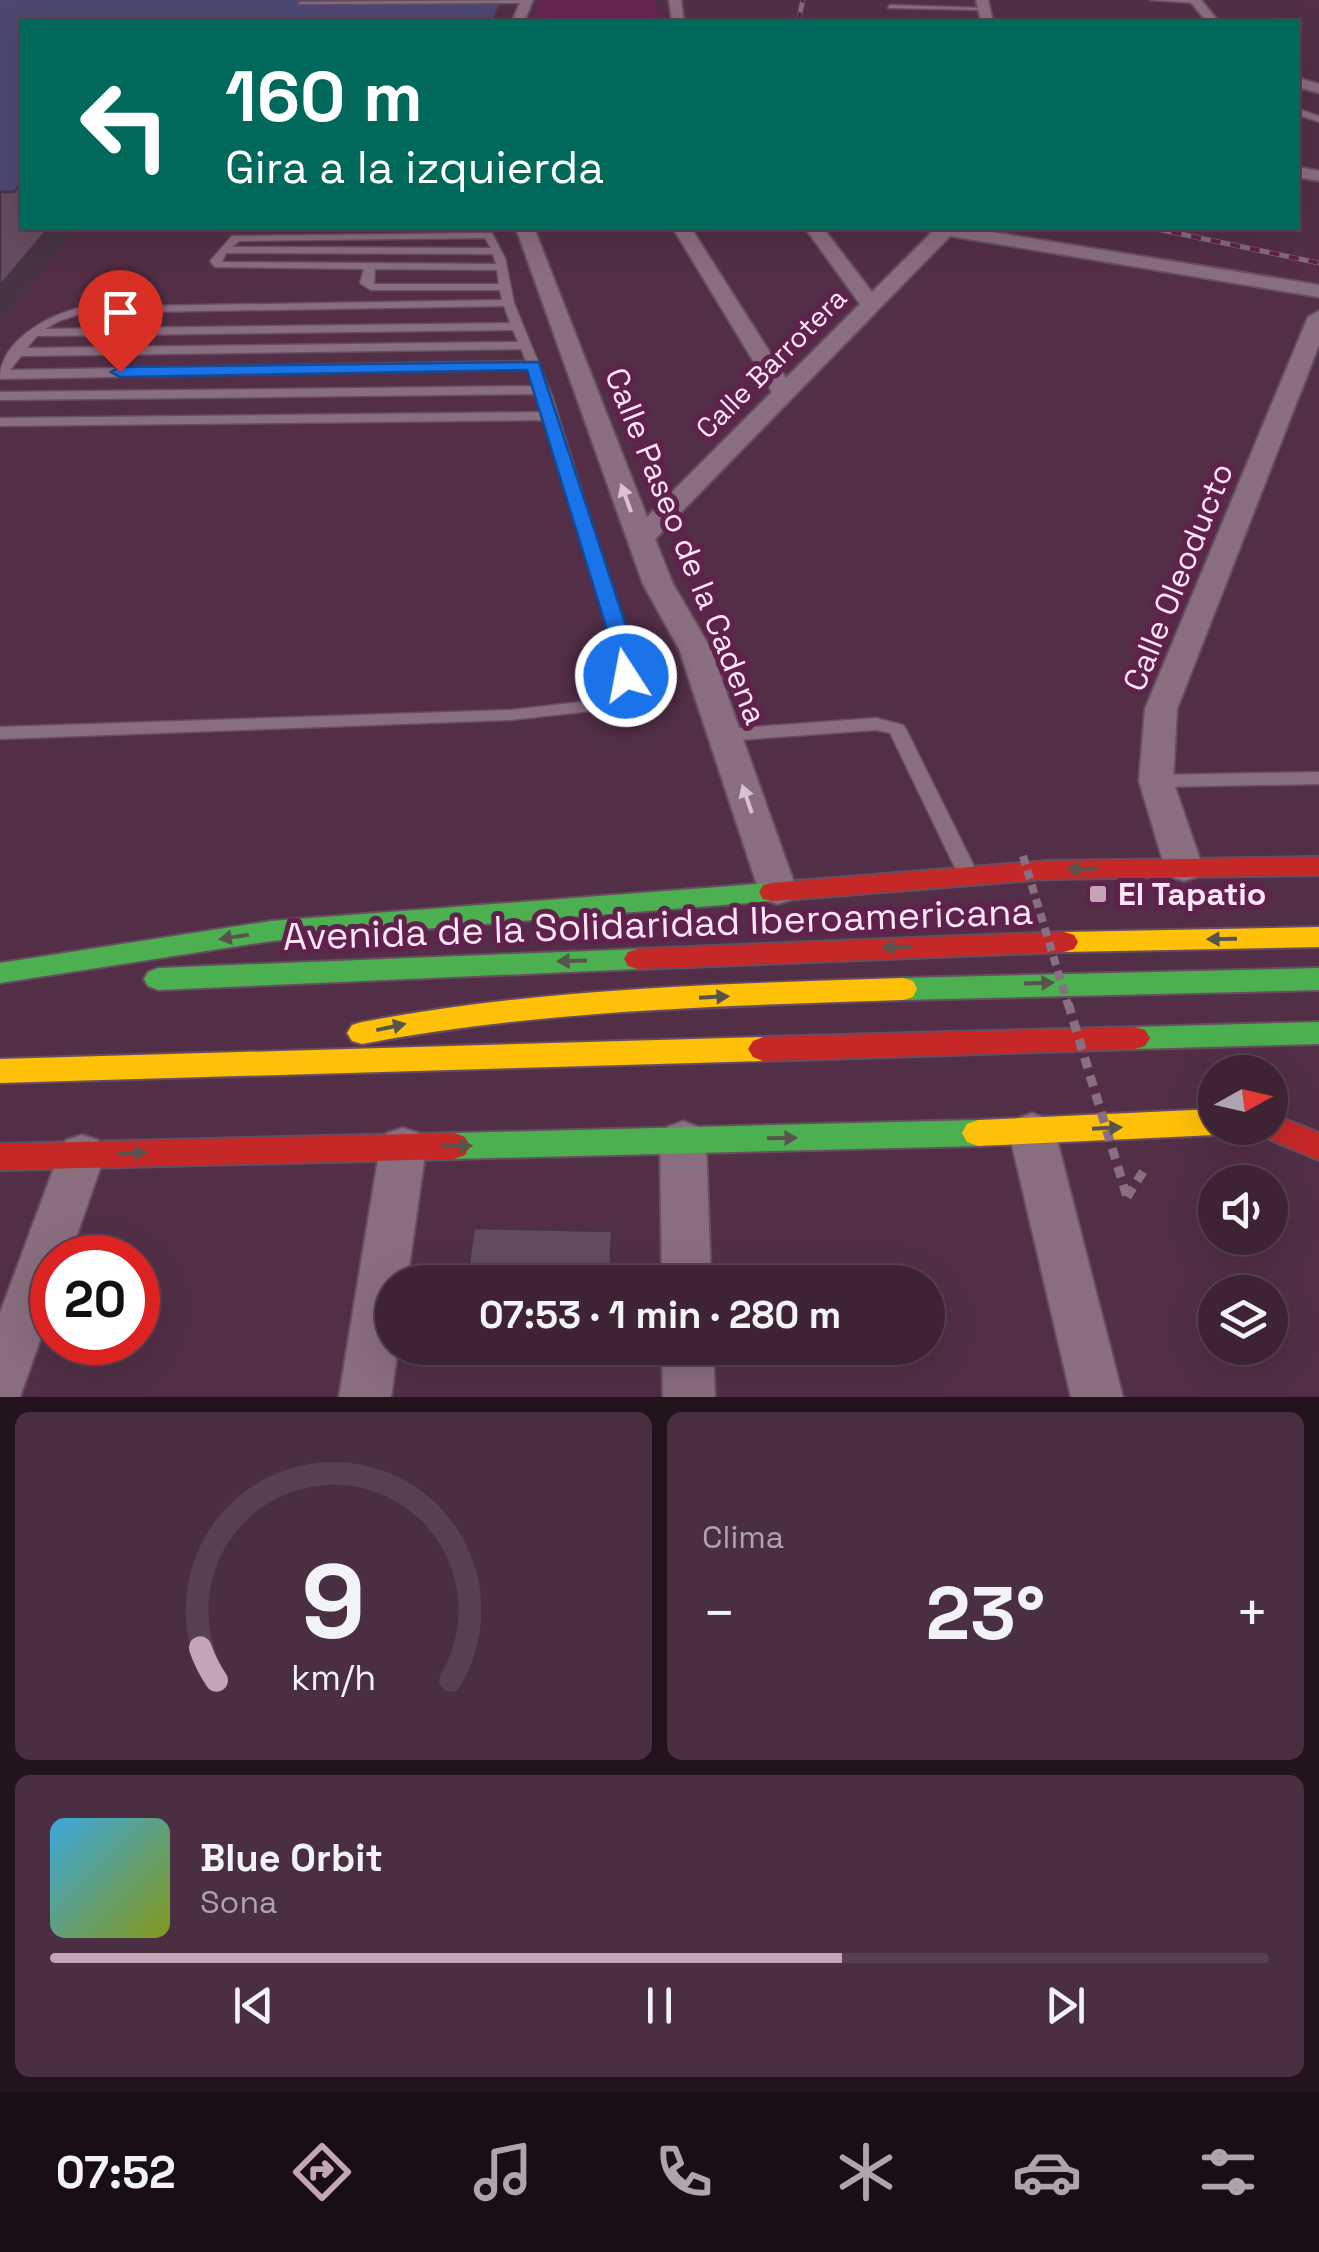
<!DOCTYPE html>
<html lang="es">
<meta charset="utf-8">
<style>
body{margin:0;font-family:"Space Grotesk",sans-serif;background:#492f41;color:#f1f3f6;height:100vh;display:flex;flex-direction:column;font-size:38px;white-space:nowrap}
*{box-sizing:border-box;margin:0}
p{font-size:32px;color:#ada4ad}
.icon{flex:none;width:55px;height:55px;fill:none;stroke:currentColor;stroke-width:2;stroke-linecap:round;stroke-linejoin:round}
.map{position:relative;height:1397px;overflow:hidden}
.drawer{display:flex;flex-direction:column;gap:15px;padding:15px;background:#22131d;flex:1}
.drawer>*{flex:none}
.hud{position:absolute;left:20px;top:20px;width:1280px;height:210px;border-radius:0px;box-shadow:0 10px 40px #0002,0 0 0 2px #574050;background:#00695c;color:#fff;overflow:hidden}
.needle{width:65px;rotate:82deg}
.tools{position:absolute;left:1198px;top:1055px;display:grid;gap:20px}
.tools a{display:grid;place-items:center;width:90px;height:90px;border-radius:50%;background:#3e2335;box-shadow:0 10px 40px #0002,0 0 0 2px #574050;font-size:50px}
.speed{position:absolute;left:30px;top:1235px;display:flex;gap:20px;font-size:50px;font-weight:700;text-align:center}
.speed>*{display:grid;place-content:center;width:130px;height:130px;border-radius:50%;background:#3e2335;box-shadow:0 10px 40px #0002,0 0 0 2px #574050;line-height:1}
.speed .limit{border:15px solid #d22;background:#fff;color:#111}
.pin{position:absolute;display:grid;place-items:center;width:85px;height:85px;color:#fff;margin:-102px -42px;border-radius:50% 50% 50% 0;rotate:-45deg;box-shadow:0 0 10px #0007}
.pin .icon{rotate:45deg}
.me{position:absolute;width:110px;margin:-55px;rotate:349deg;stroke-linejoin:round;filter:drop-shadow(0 0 8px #0008)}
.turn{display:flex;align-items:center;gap:35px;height:210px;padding:0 40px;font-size:45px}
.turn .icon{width:130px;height:130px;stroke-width:2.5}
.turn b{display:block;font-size:70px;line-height:85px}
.big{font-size:75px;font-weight:800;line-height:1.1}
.drawer .card{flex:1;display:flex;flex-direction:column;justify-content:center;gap:15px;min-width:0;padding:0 35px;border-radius:15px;background:#492f41}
.drawer .dial{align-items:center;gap:0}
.dial svg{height:260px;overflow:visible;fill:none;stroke:#574050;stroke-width:7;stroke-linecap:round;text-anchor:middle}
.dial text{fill:#f1f3f6;stroke:none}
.song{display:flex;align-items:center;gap:30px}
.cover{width:120px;height:120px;border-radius:15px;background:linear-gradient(135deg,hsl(200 70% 55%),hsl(70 70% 35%))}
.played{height:10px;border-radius:5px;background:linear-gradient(90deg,#c2a6b7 65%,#574050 65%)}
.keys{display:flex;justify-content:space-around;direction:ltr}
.heat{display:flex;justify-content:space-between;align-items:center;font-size:55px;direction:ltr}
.drawer .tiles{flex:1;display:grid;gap:15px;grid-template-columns:1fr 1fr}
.card:last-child{grid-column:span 2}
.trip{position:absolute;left:375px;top:1265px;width:570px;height:100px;border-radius:50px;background:#3e2335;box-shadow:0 10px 40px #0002,0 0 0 2px #574050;font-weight:800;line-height:100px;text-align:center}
.menu{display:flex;height:160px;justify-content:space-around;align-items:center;background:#190e15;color:#ada4ad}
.menu .icon{width:70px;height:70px}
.menu .current{color:#c2a6b7}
.menu b{font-size:45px;color:#f1f3f6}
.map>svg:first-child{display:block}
</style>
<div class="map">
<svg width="1319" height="1397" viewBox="0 0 1319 1397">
<rect width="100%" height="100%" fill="#522f47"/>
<polygon fill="#672552" points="539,0 652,0 660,12 659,22 532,22"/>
<polygon fill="#4c4872" points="0,0 501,0 491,22 22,22 22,196 0,196"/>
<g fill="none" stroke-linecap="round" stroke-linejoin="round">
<defs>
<g id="lane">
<polygon points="526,0 528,3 298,4 301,2"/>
<polygon points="1150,0 1199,0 1199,1 1196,3"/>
<polygon points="890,5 984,8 987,10 888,8"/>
<polygon points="1298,109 1319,116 1319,122 1298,115"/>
<path d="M492,233L505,258L514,303L552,396L633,656L636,676L633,680L600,710L511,720L0,739V727L511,710L589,701L618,675L617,656L547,420L0,426V418L544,412L539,394L0,400V392L536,386L529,369L0,379C0,340 50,314 83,307L502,300L500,290H371L360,283L364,269L215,267L210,261L232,236ZM485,238L491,248L232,247L239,241ZM226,253L493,254L496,264L222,262ZM375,269L497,270L499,284H374ZM504,306L510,323L45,329L59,321L83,313ZM513,330L518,342L27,348L37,336ZM521,349L526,361L10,370L21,356Z"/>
<polygon points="876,718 903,725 906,729 978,874 975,879 961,879 958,874 890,733 876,730 725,741 716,735 725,729"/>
<polygon points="1319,772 1319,784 1156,787 1147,781 1156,775"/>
</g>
<g id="street">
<polygon points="521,0 533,0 524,22 512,22"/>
<polygon points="669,0 681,0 684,22 672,22"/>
<polygon points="976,0 988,0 993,22 981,22"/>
<polygon points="1189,0 1201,0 1219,22 1207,22"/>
<polygon points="1298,78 1319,84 1319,93 1298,87"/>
<polygon points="1298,167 1319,171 1319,181 1298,177"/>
<polygon points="516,228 534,228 647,517 772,392 673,228 691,228 786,378 860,304 805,228 823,228 872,292 931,233 926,228 967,228 1319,285 1319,297 950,236 655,539 673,584 711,649 797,891 791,900 778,904 765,900 759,891 679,649 643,584"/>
<polygon points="1319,311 1319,345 1177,709 1173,781 1203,868 1197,877 1184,881 1171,877 1165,868 1139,781 1145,709 1308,317"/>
<polygon points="1032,1113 1048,1119 1055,1132 1123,1397 1071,1397 1009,1132 1016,1119"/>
<polygon points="683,1121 699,1127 706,1140 711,1282 662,1282 660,1140 667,1127"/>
<polygon points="403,1128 419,1133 426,1147 407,1282 392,1282 392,1348 398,1348 391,1397 339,1397 380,1147 387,1133"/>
<polygon points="82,1135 98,1140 105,1154 69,1258 52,1258 52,1306 20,1397 0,1397 0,1313 59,1154 66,1140"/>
<polygon points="662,1348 713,1348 715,1397 663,1397"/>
</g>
<g id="fast">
<polygon points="772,883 781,885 785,892 781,899 772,901 271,941 0,983 0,963 271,921"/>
<polygon points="638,949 648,952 652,959 648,966 638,969 158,990 148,986 144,979 148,972 158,968"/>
<polygon points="1319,968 1319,990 903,1000 893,997 889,989 893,981 903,978"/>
<polygon points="1319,1022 1319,1044 1135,1049 1125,1046 1120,1038 1125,1030 1135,1027"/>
<polygon points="978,1120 989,1124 994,1133 989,1142 978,1146 454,1159 443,1155 438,1146 443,1137 454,1133"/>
</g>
<g id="slow">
<polygon points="1319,927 1319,947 1064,952 1054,949 1050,942 1054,935 1064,932"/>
<path d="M903,978L913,981L917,989L913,997L903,1000C721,1006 541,1010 362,1044L352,1041L347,1033L352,1025L362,1022C541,988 721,984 903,978Z"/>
<polygon points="763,1037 773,1041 778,1049 773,1057 763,1061 0,1083 0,1059"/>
<polygon points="1215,1109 1215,1128 1228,1128 1215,1135 978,1146 967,1142 962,1133 967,1124 978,1120"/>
</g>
<g id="jam">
<polygon points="1319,857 1319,875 1047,879 772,901 763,899 759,892 763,885 772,883 1047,861"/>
<polygon points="1064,932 1074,935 1078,942 1074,949 1064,952 638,969 628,966 624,959 628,952 638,949"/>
<polygon points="1135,1027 1145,1030 1150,1038 1145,1046 1135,1049 763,1061 753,1057 748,1049 753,1041 763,1037"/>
<polygon points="1270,1113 1319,1133 1319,1160 1259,1135 1255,1128 1270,1128"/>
<polygon points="454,1133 465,1137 470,1146 465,1155 454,1159 0,1170 0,1144"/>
</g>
</defs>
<use href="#lane" stroke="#684d60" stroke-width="3"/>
<use href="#street" stroke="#684d60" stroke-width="4"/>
<use href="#fast" stroke="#684d60" stroke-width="4"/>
<use href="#slow" stroke="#684d60" stroke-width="4"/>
<use href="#jam" stroke="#684d60" stroke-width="4"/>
<polyline stroke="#887080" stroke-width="9" stroke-dasharray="11 8" stroke-linecap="butt" points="1127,1197 1146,1167"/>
<use href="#lane" fill="#896e7f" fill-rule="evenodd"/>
<use href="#street" fill="#896e7f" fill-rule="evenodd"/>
<use href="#fast" fill="#4caf50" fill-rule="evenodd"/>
<use href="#slow" fill="#ffc107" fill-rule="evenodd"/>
<use href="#jam" fill="#c62828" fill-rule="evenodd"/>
<defs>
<g id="rail">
<polyline points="798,22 803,0"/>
<polyline points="1152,228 1319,263"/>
</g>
</defs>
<use href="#rail" stroke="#856a7b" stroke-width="5"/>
<use href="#rail" stroke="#60214c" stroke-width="4" stroke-dasharray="10" stroke-linecap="butt"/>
<polyline stroke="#887080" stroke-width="8" stroke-dasharray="9 6" stroke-linecap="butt" points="1023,856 1068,1005"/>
<polyline stroke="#887080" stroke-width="9" stroke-dasharray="11 8" stroke-linecap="butt" points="1068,1003 1127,1197"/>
</g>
<polygon fill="#564053" points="461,1348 609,1348 608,1366 463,1362"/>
<g fill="#463444">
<polygon points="49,228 76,228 0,324 0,286"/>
<polygon points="612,1231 612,1282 610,1282"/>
</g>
<g fill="#644b61" stroke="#463444" stroke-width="2.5">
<polygon points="22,183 22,228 49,228 0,286 0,192 14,192"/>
<polygon points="474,1228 612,1231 610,1282 466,1282"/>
</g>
<defs><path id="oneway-solid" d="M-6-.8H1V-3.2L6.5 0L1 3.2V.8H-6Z" transform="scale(2.5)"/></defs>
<g fill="#dbc2d1">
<use href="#oneway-solid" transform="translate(626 498) rotate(-110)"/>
<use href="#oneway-solid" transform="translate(747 799) rotate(-109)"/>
</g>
<g fill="#59534d">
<use href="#oneway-solid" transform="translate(1082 869) rotate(179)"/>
<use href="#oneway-solid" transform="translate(234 937) rotate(171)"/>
<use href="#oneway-solid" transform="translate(1222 939) rotate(179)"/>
<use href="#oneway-solid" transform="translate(897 947) rotate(178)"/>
<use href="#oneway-solid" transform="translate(572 961) rotate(178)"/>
<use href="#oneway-solid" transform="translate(1039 983) rotate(-2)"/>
<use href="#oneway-solid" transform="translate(714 997) rotate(-3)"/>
<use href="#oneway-solid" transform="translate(391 1027) rotate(-12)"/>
<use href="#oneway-solid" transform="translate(1107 1128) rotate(-3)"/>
<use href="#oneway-solid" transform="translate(782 1138) rotate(-1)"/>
<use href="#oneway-solid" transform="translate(457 1146) rotate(-1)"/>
<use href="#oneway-solid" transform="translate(132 1153) rotate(-1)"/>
</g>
<polygon fill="#1a73e8" stroke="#114b97" stroke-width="2.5" points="539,362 636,656 634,681 619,681 615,656 527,370 120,377 111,372 120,367"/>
<rect fill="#c2a6b7" stroke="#60214c" stroke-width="4" x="1088" y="884" width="20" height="20" rx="5"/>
<g text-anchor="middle" stroke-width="10" stroke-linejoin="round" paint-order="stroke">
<g font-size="28" fill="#fee6f4" stroke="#60214c">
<text transform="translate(771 363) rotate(-45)" y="10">Calle Barrotera</text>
</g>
<g font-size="32" fill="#fee6f4" stroke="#60214c">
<text transform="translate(686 546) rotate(68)" y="11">Calle Paseo de la Cadena</text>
<text transform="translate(1178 577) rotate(-68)" y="11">Calle Oleoducto</text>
</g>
<g font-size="32" font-weight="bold" fill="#fee6f4" stroke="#60214c" text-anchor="start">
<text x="1118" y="905">El Tapatio</text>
</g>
<g font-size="38" fill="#fee6f4" stroke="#60214c">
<text transform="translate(658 924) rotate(-2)" y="13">Avenida de la Solidaridad Iberoamericana</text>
</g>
</g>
</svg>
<div class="tools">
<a><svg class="needle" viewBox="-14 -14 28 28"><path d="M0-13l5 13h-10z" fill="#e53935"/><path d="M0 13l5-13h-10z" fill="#ada4ad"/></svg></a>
<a><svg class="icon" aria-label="sound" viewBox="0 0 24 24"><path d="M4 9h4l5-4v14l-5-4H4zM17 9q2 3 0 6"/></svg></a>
<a><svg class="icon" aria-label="layers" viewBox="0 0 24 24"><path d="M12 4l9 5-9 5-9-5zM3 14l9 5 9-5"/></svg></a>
</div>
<div class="speed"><div class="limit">20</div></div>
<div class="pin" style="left:120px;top:372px;background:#d93025"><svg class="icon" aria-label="arrive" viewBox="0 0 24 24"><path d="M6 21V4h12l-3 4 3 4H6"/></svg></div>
<svg class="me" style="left:626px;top:676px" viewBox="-20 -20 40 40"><circle r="17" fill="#1a73e8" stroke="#fff" stroke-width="3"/><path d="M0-11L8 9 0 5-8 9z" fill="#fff"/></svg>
<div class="trip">07:53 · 1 min · 280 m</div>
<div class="hud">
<div class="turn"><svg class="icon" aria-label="left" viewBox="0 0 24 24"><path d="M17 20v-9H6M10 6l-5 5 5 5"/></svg><div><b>160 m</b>Gira a la izquierda</div></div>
</div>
</div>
<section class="drawer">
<div class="tiles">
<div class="card dial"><svg viewBox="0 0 100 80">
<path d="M14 69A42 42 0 1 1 86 69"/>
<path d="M14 69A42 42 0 0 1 9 59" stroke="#c2a6b7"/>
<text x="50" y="56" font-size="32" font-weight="700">9</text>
<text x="50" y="72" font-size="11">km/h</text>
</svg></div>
<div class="card"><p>Clima</p>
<div class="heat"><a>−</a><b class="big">23°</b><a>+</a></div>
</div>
<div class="card">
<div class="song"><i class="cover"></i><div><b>Blue Orbit</b><p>Sona</p></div></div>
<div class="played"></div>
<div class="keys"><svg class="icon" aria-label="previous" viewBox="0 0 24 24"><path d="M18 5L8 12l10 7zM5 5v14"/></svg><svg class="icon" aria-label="pause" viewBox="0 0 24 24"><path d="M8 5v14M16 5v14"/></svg><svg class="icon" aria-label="next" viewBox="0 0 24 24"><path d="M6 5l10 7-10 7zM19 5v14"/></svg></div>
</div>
</div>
</section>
<nav class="menu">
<b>07:52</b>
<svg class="icon current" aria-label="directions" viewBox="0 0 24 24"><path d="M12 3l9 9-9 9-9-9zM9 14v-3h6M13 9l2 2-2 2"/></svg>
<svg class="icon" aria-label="music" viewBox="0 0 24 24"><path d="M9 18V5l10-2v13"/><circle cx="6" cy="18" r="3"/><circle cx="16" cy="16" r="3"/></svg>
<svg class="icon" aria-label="phone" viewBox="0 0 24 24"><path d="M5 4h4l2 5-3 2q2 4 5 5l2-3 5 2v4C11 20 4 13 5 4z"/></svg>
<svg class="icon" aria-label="climate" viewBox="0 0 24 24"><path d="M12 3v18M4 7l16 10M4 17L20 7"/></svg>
<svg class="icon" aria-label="car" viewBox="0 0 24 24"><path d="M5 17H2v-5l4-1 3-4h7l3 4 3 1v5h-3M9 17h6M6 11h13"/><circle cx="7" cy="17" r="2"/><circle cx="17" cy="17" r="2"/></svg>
<svg class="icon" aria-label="filters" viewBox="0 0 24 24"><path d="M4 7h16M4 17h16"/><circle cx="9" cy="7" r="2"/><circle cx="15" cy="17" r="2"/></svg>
</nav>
